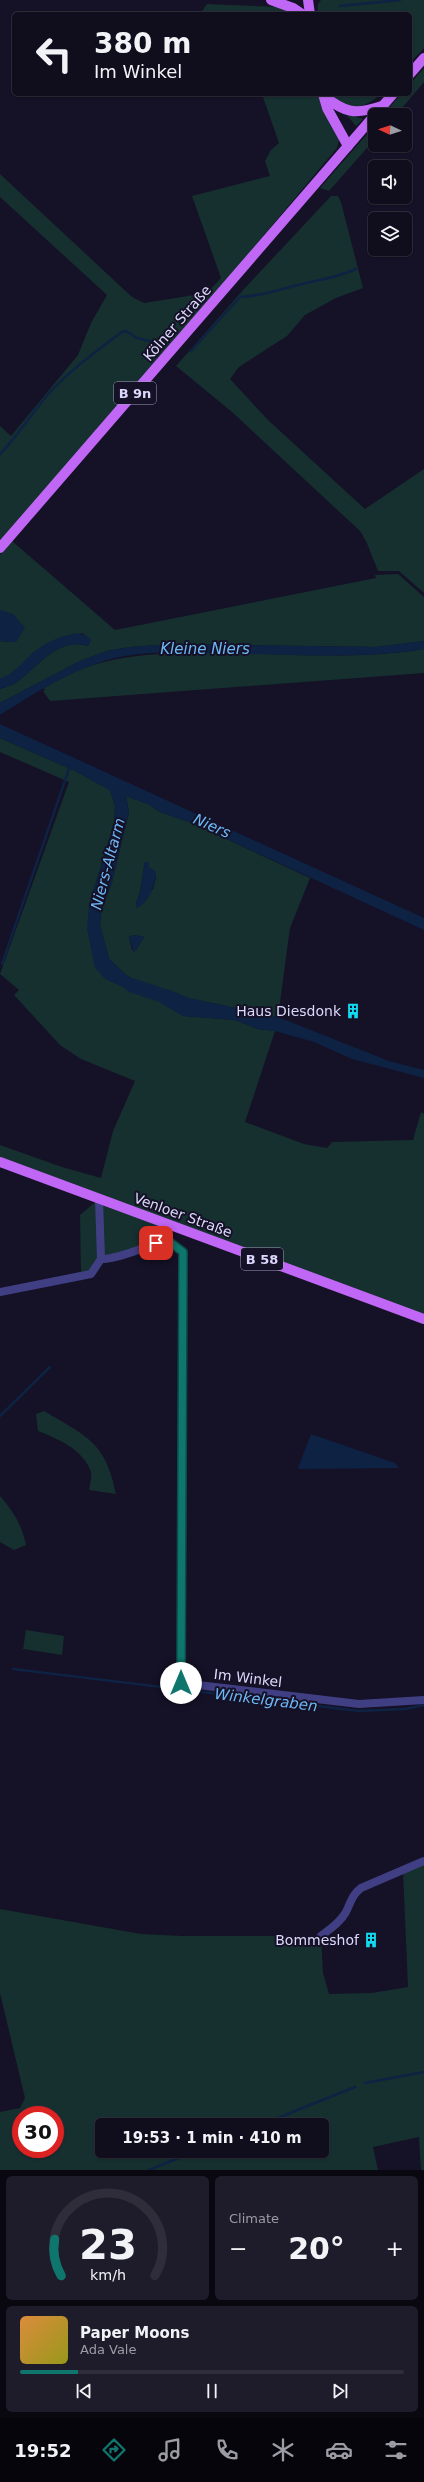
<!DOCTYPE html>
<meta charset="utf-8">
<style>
body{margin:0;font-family:"DejaVu Sans",sans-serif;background:#1e1b2a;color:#f1f3f6;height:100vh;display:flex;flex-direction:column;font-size:15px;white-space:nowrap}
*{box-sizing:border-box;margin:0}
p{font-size:13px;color:#9c9ca4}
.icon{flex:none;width:22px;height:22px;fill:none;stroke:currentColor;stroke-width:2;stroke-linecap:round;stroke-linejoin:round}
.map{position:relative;height:2170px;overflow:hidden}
.details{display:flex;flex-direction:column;gap:6px;padding:6px;background:#090710;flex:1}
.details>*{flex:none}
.guide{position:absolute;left:12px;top:12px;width:400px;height:84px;border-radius:6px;box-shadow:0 1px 3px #0004,0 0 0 1px #302d3b;background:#100d1d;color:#f1f3f6;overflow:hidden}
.needle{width:26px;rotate:274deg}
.buttons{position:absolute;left:368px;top:108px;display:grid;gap:8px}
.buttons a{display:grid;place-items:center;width:44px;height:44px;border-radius:6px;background:#100d1d;box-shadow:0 1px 3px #0004,0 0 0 1px #302d3b;font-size:20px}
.speed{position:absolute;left:12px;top:2106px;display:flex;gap:8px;font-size:20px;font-weight:700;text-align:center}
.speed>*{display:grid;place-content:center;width:52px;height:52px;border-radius:50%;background:#100d1d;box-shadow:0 1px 3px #0004,0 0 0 1px #302d3b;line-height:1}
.speed .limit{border:6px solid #d22;background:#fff;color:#111}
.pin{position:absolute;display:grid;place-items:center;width:34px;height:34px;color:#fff;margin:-17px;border-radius:8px;box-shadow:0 2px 6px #0006}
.me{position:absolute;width:44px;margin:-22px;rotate:0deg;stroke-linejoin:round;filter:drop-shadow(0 0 3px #0008)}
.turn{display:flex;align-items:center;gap:14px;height:84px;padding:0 16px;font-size:18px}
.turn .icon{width:52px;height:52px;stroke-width:2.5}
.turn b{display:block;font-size:28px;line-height:34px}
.big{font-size:30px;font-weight:700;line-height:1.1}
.details .card{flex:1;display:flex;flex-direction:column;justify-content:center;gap:6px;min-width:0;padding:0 14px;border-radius:6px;background:#1e1b2a}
.details .dial{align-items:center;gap:0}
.dial svg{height:104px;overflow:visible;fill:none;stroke:#302d3b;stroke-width:7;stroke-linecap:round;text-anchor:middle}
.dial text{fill:#f1f3f6;stroke:none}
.song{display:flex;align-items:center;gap:12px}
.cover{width:48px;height:48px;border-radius:6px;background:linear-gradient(135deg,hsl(30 70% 55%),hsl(60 70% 35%))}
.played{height:4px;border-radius:2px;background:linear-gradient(90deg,#0f766e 15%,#302d3b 15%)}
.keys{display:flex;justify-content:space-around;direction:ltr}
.heat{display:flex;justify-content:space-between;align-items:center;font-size:22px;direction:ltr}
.details .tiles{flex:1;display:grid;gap:6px;grid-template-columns:1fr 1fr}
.card:last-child{grid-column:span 2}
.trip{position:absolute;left:95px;top:2118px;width:234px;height:40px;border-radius:6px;background:#100d1d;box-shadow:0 1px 3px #0004,0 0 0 1px #302d3b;font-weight:700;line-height:40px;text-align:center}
.dock{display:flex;height:64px;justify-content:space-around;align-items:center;background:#06050c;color:#9c9ca4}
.dock .icon{width:28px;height:28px}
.dock .current{color:#0f766e}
.dock b{font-size:18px;color:#f1f3f6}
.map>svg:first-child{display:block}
</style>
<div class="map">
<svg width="424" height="2170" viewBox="0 0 424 2170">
<rect width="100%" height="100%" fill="#151127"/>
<g fill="#15302f" fill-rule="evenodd">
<polygon points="321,0 424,0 424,48 410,63 410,14 317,14 318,4"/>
<polygon points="207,4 282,7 295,14 200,14"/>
<polygon points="424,68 424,82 396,115 383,115 401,94 410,94 410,84"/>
<polygon points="262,94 320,94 339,140 337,148 223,284 0,543 0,426 11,436 78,355 91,323 107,295 0,197 0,174 132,297 144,303 207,293 221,278 192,196 270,176 265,161 271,150 279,143"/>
<path d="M330,94H381C365,108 345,115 330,94Z"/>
<polygon points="345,113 363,119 356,126"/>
<polygon points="375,125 375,139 329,191 320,188"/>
<polygon points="331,196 338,196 341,202 363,288 336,298 305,315 287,336 239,367 230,379 268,420 365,509 424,469 424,593 399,571 378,571 366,541 360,531 232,412 176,366 244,289"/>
<path d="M12,541L115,630L376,578L375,575L398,574L424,597V641L376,647L172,644L130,647L107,651L80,661L0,703V689C5,687 10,686 14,684C37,669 56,636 88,646L91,640L82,633L35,651L11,675L0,679V641L9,642L0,610V555Z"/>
<path d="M424,649V673L50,701L43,691L45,690L44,688C100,652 157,653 222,653C289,654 358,660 424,649Z"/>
<path d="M0,738L73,770L110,790L115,806L114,823L89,905L95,967L147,998L149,989L126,975L109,959L100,925L101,912L112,882L129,812L126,796L148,804L160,812L192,823L310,878L290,928L278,1017L188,998L166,989L183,1016L235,1020L258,1029L275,1031L245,1122L304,1144L327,1148L332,1142L413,1140L421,1112L424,1114V1319L0,1163V1145L62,1167L101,1178L113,1131L135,1081L81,1059L60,1045L14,995L19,990L0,974L69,782L0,752ZM145,862L156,877L153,889L137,908L136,903C142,890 142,877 145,862ZM133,935L144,937L136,950H132L129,937Z"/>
<polygon points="99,1199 165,1223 146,1245 101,1259 91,1274 81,1276 80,1215"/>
<path d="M44,1411C86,1436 106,1442 116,1494L89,1490C90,1485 92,1477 91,1472C83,1449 58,1439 38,1431L36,1414Z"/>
<path d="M0,1496C13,1511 22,1525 26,1545L14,1550L0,1542Z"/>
<polygon points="26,1630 64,1636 62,1655 23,1649"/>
<path d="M424,1863V2170H421L419,2137L373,2147L378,2170H0V2112L20,2108L25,2098L0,1993V1909L141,1934L183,1936H321L323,1973L329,1994L372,1993L408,1987L403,1871ZM21,2115H55V2149H21ZM102,2125H322V2151H102Z"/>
</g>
<g fill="#0e2243">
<polygon points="0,610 13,614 25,628 16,642 0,641"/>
<path d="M77,633L87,636L91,640L88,646C56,636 37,669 14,684C10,686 5,687 0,689V679C15,673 22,662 34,652C47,641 62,636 77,633Z"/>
<path d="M424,641V649C354,660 280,654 210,653C182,653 152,651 125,656C78,665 40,690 0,715V703L80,661L107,651L130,647L172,644L376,647Z"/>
<polygon points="0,724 424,918 424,930 192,823 160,812 148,804 126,796 129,812 112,882 101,912 100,924 109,959 126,975 149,989 147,998 105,979 95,967 87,929 89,905 114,823 115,806 110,790 73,770 0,738"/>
<path d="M145,862H149V867L156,872C155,884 149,903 137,908L136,904C142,890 142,877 145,862Z"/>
<polygon points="133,935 144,937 134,953 129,937"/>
<polygon points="166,989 188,998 278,1017 389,1061 424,1070 424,1078 352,1059 314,1042 275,1031 258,1029 235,1020 183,1016 162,1004 158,999 160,991"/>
<polygon points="311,1434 395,1463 399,1468 300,1469 298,1468"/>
</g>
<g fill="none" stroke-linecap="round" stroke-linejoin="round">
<g stroke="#0e2243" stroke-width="2.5">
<polyline points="340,6 400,0"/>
<path d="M191,351L240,297C262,296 277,290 298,285C318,280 336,278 356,269"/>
<path d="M0,454C20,434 33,410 53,389C74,367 98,350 122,332L126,331L137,338L158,343"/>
<polyline points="2,964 70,766"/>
<polyline points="0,1416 50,1367"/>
<polyline points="13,1669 359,1711 405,1709 424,1705"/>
<polyline points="365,2083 424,2072"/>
<polyline points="260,2125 355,2087"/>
<polyline points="149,2170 196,2151"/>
</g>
<polyline stroke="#0e2243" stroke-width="14" points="131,985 176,1000"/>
<g stroke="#413f83" stroke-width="8">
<path d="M101,1259C118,1260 149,1245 167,1240L183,1252L181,1683L359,1704L424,1700"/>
<polyline points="0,1292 91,1274 101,1259 99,1199"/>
<path d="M321,1936C330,1929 340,1923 346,1912C351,1902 352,1895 361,1888L424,1861"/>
</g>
<g stroke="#c067f6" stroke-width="10">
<polyline points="271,0 293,8 302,14"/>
<polyline points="308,0 310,14"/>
<polyline points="410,74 424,58"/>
<polyline points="323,94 327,108 348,146"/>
<path d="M324,96C345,113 355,115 382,106"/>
<polyline points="0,548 393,94"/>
<polyline points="0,1162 424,1319"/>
</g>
</g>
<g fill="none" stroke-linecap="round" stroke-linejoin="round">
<defs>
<polyline id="route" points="156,1243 167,1240 183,1252 181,1683"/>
</defs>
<use href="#route" stroke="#0a4d48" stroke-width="10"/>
<use href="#route" stroke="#0f766e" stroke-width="7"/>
</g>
<defs>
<symbol id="building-bare" viewBox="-9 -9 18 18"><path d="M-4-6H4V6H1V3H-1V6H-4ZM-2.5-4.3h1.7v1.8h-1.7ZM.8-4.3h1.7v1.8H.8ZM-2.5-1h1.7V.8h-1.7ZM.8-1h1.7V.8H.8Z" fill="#11dbf0" stroke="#151127" stroke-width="2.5" paint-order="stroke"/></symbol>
</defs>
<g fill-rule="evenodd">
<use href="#building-bare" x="342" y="1000" width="22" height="22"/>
<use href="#building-bare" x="360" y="1929" width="22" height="22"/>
</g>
<g text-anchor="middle" stroke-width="4" stroke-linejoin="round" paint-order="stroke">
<g fill="#151127" stroke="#a19dbd" stroke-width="1">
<rect x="114" y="382" width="42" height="22" rx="3"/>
<rect x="241" y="1248" width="42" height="22" rx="3"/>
</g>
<g font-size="13" font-weight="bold" fill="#ddd9fd">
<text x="135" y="398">B 9n</text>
<text x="262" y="1264">B 58</text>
</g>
<g font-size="14" fill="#ddd9fd" stroke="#151127">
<text transform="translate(177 323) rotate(-49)" y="5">Kölner Straße</text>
<text transform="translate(183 1215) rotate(20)" y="5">Venloer Straße</text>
<text transform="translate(248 1678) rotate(7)" y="5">Im Winkel</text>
</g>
<g font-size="14" fill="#ddd9fd" stroke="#151127" text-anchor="end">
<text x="341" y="1016">Haus Diesdonk</text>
<text x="359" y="1945">Bommeshof</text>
</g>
<g font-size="15" font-style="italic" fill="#6eb8f6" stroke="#151127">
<text x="205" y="654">Kleine Niers</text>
<text transform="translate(212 826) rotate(24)" y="5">Niers</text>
<text transform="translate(108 864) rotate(-75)" y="5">Niers-Altarm</text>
<text transform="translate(266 1700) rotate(7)" y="5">Winkelgraben</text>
</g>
</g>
</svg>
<div class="buttons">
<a><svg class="needle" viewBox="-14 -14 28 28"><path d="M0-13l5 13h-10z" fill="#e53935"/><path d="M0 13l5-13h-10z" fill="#9c9ca4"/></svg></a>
<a><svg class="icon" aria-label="sound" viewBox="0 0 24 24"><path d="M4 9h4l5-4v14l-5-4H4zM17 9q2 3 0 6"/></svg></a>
<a><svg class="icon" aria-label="layers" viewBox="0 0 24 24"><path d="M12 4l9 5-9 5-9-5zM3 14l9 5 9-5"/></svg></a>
</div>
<div class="speed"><div class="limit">30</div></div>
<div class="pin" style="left:156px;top:1243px;background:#d93025"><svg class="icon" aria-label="arrive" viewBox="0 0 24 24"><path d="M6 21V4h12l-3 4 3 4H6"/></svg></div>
<svg class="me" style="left:181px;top:1683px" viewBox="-20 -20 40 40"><circle r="19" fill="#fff"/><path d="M0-13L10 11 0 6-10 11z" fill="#0f766e"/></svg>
<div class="trip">19:53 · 1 min · 410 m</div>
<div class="guide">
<div class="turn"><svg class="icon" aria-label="left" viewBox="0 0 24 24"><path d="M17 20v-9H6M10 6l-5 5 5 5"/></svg><div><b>380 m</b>Im Winkel</div></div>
</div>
</div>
<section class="details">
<div class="tiles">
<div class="card dial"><svg viewBox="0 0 100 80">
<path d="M14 69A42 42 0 1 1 86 69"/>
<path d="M14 69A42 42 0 0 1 9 41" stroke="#0f766e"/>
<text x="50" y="56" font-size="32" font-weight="700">23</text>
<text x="50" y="72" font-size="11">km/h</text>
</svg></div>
<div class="card"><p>Climate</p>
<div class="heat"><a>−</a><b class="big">20°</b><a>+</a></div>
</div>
<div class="card">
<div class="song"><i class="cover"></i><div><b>Paper Moons</b><p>Ada Vale</p></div></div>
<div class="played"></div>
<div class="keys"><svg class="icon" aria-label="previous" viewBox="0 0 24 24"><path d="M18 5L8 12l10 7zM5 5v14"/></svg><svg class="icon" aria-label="pause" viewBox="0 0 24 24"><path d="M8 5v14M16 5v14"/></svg><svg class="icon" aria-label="next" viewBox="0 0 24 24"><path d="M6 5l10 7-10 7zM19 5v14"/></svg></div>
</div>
</div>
</section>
<nav class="dock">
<b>19:52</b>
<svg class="icon current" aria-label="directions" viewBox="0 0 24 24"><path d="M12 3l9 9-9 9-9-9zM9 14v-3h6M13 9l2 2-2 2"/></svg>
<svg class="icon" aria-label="music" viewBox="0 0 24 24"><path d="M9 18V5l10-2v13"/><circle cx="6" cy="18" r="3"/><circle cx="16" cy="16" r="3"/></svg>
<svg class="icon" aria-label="phone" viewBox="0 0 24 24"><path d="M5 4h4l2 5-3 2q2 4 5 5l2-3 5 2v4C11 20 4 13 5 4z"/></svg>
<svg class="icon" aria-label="climate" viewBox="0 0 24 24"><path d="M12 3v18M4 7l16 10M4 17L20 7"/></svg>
<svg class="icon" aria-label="car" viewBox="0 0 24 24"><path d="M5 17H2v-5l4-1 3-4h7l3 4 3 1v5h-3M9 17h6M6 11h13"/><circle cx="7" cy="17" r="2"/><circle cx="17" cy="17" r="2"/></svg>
<svg class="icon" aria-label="filters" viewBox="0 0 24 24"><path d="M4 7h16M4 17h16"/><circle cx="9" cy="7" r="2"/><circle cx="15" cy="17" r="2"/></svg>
</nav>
